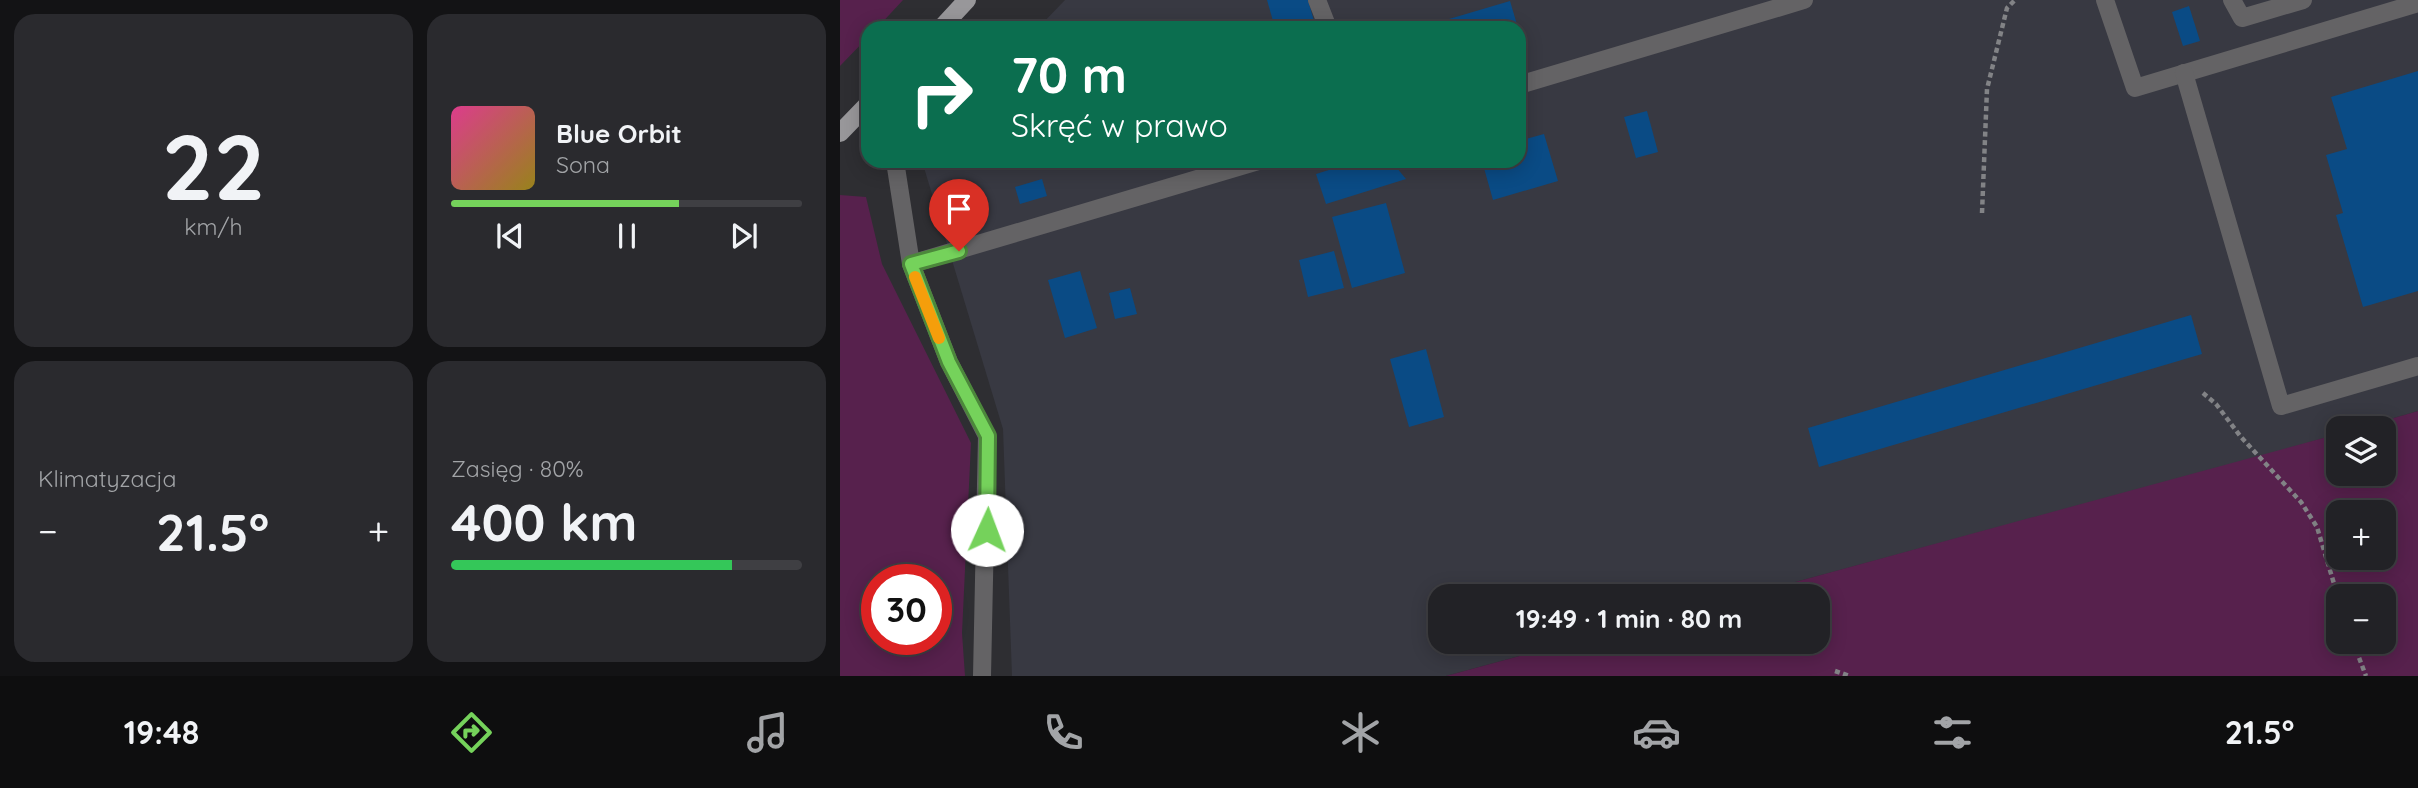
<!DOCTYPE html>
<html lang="pl">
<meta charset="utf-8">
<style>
body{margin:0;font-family:Quicksand,sans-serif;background:#2a2a2e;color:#f1f3f6;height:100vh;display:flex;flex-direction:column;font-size:26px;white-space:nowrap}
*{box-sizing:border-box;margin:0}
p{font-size:23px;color:#a2a4a7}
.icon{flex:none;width:38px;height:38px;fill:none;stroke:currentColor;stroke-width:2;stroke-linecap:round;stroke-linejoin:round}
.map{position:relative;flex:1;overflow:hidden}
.side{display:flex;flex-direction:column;gap:14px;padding:14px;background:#131315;width:840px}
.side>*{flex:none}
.guide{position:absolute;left:21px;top:21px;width:665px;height:147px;border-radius:21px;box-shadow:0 4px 18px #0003,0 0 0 2px #3f3f43;background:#0b6e4f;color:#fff;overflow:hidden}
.fabs{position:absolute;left:1486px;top:416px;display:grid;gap:14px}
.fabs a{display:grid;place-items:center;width:70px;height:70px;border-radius:14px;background:#222226;box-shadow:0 4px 18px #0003,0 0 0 2px #3f3f43;font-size:35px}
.speed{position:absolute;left:21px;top:564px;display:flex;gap:14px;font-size:35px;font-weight:700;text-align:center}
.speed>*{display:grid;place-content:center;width:91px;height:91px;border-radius:50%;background:#222226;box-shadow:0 4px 18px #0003,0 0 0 2px #3f3f43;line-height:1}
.speed .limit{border:10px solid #d22;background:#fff;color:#111}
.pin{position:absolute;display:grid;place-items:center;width:60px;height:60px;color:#fff;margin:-72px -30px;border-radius:50% 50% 50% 0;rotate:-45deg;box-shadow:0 0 7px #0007}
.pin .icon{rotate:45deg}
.me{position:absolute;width:77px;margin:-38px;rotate:2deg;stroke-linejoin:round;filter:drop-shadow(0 0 5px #0008)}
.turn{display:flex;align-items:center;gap:24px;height:147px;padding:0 35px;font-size:32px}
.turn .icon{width:91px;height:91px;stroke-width:2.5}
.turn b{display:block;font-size:49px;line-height:60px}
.big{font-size:52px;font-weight:800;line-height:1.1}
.side .widget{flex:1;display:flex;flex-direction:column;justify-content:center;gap:10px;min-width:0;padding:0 24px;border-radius:21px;background:#2a2a2e}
.side .dial{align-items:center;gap:0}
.dial b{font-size:91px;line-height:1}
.song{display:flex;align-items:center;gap:21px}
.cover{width:84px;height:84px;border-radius:10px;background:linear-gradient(135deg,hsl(330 70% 55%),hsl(50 70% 35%))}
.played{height:7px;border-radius:4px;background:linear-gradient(90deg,#75d25b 65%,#3f3f43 65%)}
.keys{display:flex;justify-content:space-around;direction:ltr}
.heat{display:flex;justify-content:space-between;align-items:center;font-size:38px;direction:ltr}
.charge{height:10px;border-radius:5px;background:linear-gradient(90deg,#34c759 80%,#3f3f43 0)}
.side .tiles{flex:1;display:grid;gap:14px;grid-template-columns:repeat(2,1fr)}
.trip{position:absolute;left:588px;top:584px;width:402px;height:70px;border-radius:21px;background:#222226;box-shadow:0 4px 18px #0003,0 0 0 2px #3f3f43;font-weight:800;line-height:70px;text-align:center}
.tabs{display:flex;height:112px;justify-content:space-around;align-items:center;background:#0e0e0f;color:#a2a4a7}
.tabs .icon{width:49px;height:49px}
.tabs .selected{color:#75d25b}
.tabs b{font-size:32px;color:#f1f3f6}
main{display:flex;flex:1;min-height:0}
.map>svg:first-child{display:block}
</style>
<main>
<section class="side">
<div class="tiles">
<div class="widget dial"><b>22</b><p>km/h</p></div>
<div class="widget">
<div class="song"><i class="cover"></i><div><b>Blue Orbit</b><p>Sona</p></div></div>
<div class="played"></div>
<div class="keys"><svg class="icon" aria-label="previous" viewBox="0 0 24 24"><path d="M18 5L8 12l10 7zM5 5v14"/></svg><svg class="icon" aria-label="pause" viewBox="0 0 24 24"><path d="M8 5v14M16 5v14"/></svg><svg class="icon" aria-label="next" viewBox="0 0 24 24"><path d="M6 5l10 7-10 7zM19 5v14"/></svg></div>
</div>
<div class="widget"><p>Klimatyzacja</p>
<div class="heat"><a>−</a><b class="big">21.5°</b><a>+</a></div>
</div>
<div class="widget"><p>Zasięg · 80%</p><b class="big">400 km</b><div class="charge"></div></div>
</div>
</section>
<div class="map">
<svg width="1578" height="676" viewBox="0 0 1578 676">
<rect width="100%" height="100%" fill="#2e2e32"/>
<polygon fill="#383942" points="225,0 1578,0 1578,411 1516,429 1498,429 1498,434 1436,452 900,597 600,597 600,642 731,642 606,676 172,676 163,429 82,161 679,161 679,28 198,28"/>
<g fill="#57214d" fill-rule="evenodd">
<polygon points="0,0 63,0 37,28 28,28 28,37 0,66"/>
<path d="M0,195L26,197L42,264L131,443L122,633L125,676H0ZM37,579H96V639H37Z"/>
<path d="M1578,411V676H606L731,642H978V597H900L1498,434V474H1544V429H1516ZM1498,513H1544V558H1498ZM1498,597H1544V642H1498Z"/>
</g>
<g fill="#0a4b85">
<polygon points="427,0 468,0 476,28 435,28"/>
<polygon points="670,1 678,28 582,28 582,27"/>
<polygon points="1349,6 1360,41 1343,46 1332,12"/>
<polygon points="284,19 287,28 256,28 256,27"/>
<polygon points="1578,71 1578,291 1523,307 1496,215 1503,213 1486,155 1507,149 1491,97"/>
<polygon points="807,111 818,152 796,158 784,117"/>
<polygon points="704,134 718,181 653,200 642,161 679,161 679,141"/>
<polygon points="518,161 551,161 566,179 486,204 476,174"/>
<polygon points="202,179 207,196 180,204 175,187"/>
<polygon points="546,203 565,273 512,288 492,217"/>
<polygon points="494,251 504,288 468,297 459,260"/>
<polygon points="240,271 257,328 225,338 208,280"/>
<polygon points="290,288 297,314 275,319 269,293"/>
<polygon points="1351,315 1362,354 979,467 968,428"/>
<polygon points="586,349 604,417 569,427 550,359"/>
</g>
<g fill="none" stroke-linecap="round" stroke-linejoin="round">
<g stroke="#828386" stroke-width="4.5" stroke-dasharray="5 3.5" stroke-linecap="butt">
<polyline points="1142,213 1147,89 1167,8 1175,0"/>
<polyline points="1363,393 1376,404 1401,437 1461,502 1477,527 1498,597"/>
<polyline points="1513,642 1526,676"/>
<polyline points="995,671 1010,676"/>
</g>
<g stroke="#646365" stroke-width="18">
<polyline points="477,0 488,28"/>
<polyline points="1265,0 1295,88 1578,3"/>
<polyline points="1392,0 1402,18 1463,0"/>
<polyline points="1344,73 1441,406 1578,366"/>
<polyline points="679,85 964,0"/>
<polyline points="55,161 71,264 109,362 147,436 142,676"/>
<polyline points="71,264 418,161"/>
</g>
<g stroke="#98979a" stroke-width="18">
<polyline points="101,28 127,0"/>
<polyline points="0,133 28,104"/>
</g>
</g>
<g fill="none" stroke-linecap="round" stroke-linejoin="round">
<defs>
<polyline id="route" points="119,251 71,264 109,362 148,436 147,530"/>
</defs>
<use href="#route" stroke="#4c883b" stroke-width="18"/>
<use href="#route" stroke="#75d25b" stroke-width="12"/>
<polyline stroke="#f59e0b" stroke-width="12" points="75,277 99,338"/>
</g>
</svg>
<div class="fabs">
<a><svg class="icon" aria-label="layers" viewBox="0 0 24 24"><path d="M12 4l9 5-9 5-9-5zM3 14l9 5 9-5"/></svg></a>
<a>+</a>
<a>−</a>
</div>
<div class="speed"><div class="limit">30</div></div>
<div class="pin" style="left:119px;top:251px;background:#d93025"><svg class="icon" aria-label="arrive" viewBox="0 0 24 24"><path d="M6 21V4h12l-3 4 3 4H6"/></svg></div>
<svg class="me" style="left:147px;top:530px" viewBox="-20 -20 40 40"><circle r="19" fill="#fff"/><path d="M0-13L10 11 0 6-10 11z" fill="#75d25b"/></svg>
<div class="trip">19:49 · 1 min · 80 m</div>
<div class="guide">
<div class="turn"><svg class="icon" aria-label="right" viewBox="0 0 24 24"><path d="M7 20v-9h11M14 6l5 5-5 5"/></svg><div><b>70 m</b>Skręć w prawo</div></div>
</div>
</div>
</main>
<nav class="tabs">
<b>19:48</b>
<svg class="icon selected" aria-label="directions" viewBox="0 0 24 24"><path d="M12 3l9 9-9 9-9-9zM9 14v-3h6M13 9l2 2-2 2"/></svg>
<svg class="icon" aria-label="music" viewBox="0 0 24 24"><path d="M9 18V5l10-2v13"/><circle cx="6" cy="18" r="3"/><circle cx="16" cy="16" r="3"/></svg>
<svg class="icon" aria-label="phone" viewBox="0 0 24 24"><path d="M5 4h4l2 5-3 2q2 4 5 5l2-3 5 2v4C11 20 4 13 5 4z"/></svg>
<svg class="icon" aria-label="climate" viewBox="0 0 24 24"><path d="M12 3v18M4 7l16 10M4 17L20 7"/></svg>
<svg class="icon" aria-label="car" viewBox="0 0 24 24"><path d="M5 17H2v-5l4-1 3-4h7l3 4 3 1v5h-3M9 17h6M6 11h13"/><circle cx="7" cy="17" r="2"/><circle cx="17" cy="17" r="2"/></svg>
<svg class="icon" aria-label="filters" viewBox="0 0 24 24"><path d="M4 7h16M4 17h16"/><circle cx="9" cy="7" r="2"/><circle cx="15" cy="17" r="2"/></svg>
<b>21.5°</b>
</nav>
